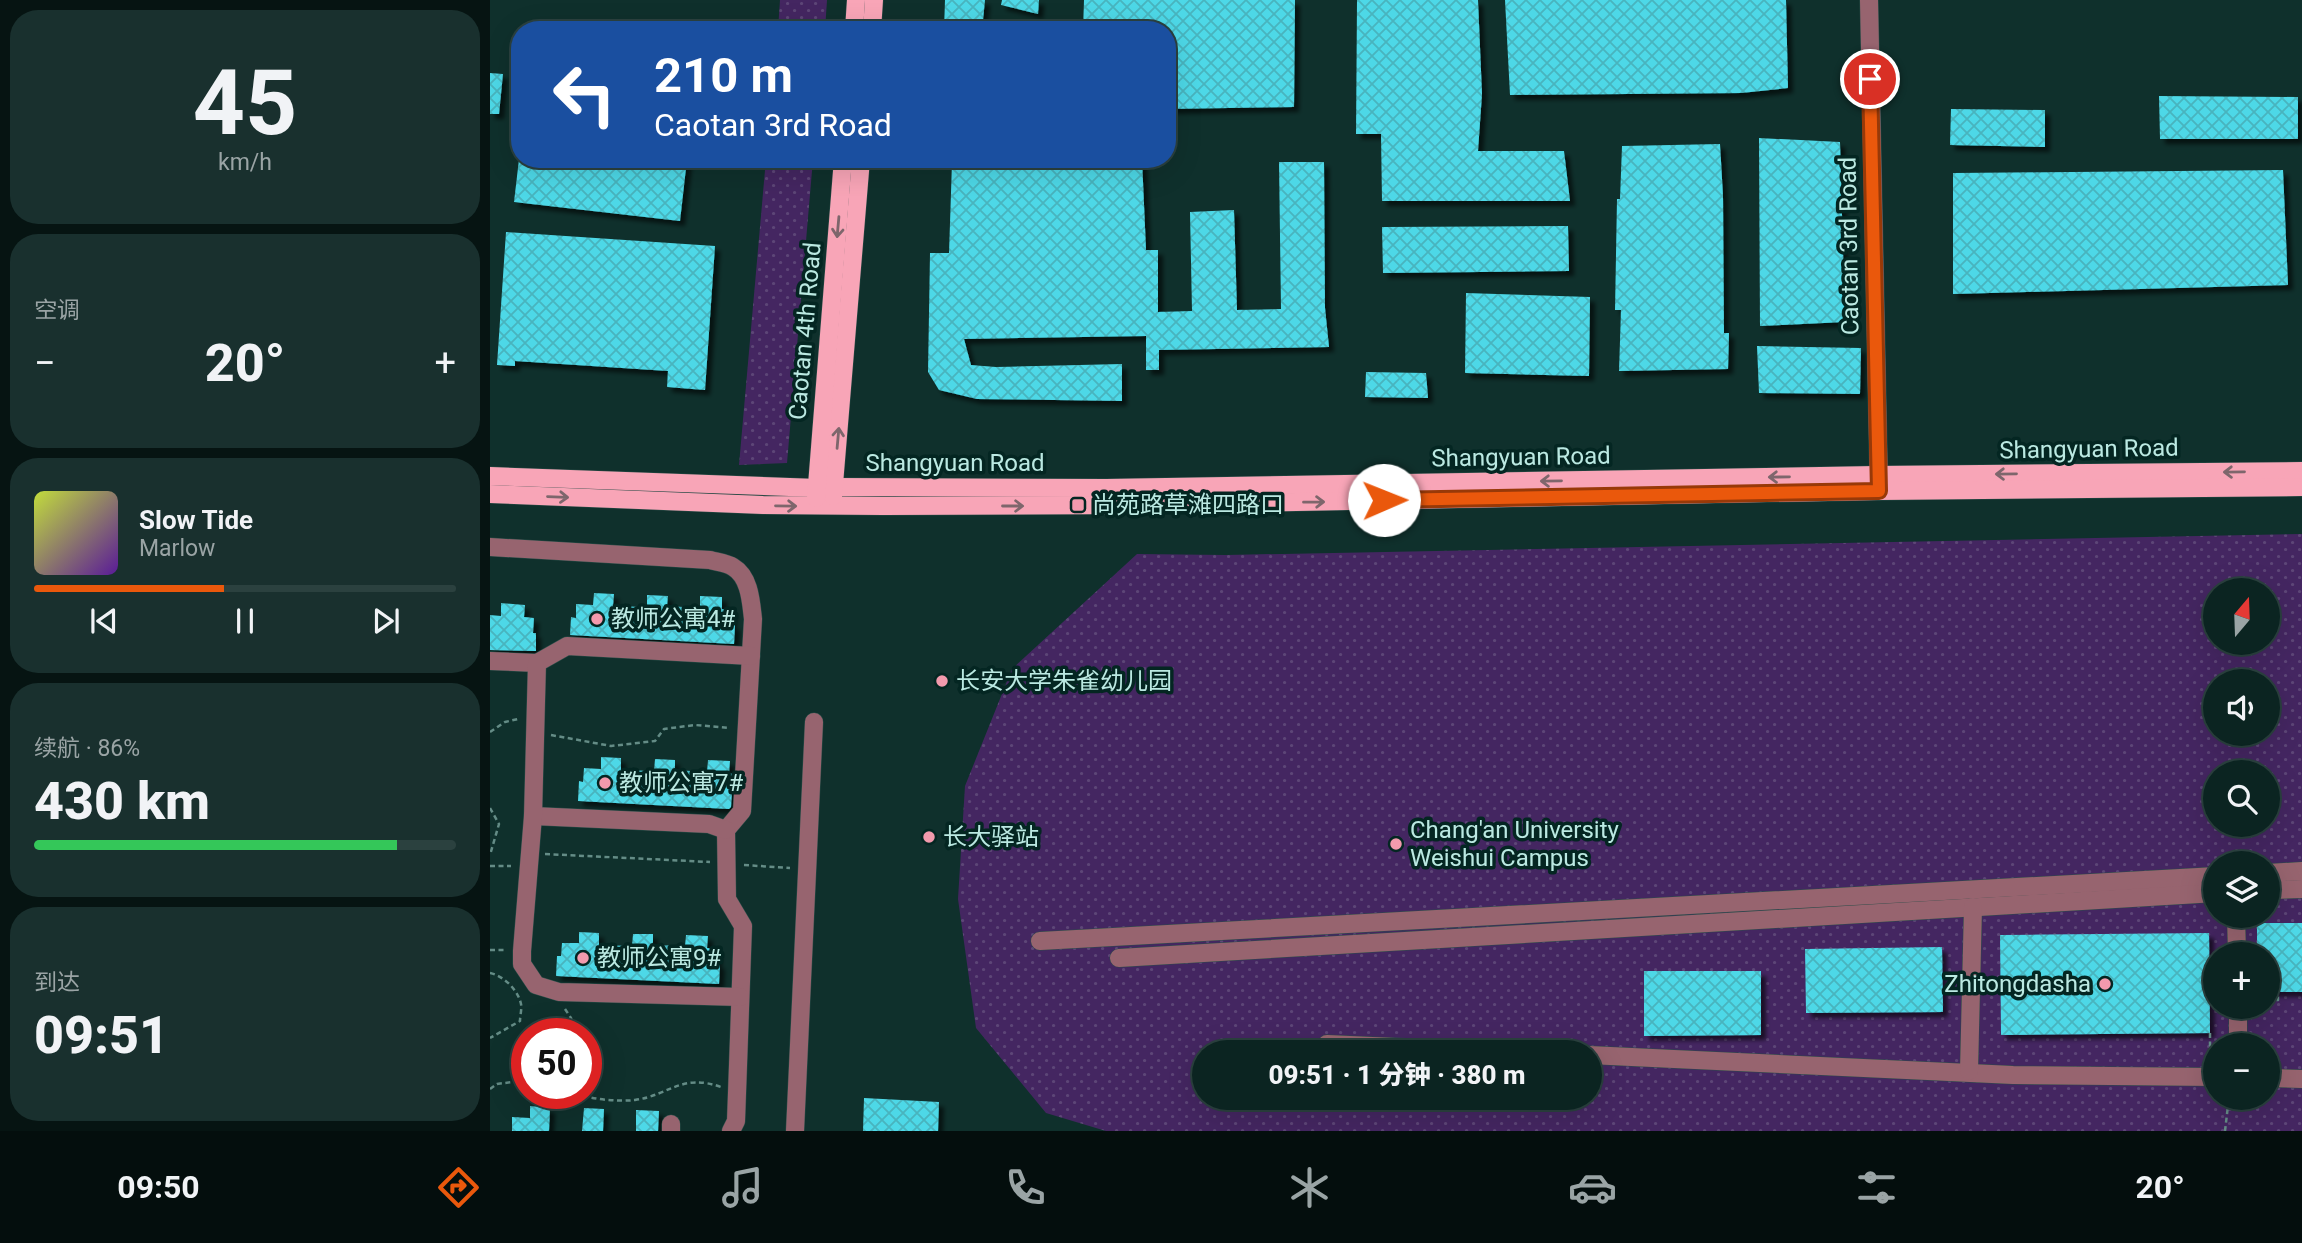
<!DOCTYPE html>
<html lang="zh">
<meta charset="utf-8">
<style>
body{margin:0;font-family:Roboto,"Noto Sans SC",sans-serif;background:#19302e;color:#f1f3f6;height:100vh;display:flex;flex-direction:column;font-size:26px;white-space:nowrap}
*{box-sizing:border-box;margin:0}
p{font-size:23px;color:#9aa4a5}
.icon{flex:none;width:38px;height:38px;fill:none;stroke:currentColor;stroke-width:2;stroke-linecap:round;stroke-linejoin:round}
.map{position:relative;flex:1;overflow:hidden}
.sheet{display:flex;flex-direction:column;gap:10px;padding:10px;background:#061412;width:490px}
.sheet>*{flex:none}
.hud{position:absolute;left:21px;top:21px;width:665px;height:147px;border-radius:28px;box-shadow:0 7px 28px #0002,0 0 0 2px #2b413f;background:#1a4fa0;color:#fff;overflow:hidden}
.needle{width:46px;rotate:19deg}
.fabs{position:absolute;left:1713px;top:578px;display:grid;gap:14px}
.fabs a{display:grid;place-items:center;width:77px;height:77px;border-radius:50%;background:#0b2421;box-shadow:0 7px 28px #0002,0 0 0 2px #2b413f;font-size:35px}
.speed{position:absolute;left:21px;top:1018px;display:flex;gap:14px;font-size:35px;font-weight:700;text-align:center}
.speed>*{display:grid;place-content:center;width:91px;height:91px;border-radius:50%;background:#0b2421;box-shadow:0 7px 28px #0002,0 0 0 2px #2b413f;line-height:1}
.speed .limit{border:10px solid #d22;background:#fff;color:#111}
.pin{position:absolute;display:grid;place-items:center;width:60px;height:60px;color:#fff;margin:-30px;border:4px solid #fff;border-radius:50%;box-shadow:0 2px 7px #0007}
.me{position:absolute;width:77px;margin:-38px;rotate:89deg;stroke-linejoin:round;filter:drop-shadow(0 0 5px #0008)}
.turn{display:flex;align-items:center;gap:24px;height:147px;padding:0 28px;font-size:32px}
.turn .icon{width:91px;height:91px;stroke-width:2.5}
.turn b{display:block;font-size:49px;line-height:60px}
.big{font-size:52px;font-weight:800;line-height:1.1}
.sheet .card{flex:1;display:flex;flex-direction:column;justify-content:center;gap:10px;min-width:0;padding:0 24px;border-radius:28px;background:#19302e}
.sheet .dial{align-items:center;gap:0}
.dial b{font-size:91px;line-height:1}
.song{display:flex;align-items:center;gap:21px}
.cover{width:84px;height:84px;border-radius:10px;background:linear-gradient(135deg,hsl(70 70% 55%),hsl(270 70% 35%))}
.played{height:7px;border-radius:4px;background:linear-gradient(90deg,#ea580c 45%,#2b413f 45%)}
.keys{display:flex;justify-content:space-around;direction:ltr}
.heat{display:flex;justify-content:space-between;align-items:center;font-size:38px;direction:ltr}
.charge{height:10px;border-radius:5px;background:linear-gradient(90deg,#34c759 86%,#2b413f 0)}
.trip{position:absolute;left:702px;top:1040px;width:410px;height:70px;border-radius:35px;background:#0b2421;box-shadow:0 7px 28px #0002,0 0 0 2px #2b413f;font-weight:800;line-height:70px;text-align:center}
.menu{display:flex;height:112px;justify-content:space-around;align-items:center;background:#040e0d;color:#9aa4a5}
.menu .icon{width:49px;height:49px}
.menu .active{color:#ea580c}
.menu b{font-size:32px;color:#f1f3f6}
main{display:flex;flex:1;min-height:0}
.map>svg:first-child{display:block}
</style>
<main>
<section class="sheet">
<div class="card dial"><b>45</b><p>km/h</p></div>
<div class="card"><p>空调</p>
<div class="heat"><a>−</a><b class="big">20°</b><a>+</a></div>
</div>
<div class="card">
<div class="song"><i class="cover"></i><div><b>Slow Tide</b><p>Marlow</p></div></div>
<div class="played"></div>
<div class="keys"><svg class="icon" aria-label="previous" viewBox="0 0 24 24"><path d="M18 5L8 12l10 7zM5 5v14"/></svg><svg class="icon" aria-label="pause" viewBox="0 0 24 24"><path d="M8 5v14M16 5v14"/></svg><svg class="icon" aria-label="next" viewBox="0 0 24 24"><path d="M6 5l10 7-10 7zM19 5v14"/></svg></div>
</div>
<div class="card"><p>续航 · 86%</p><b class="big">430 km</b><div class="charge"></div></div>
<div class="card"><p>到达</p><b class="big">09:51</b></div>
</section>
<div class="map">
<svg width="1812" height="1131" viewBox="0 0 1812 1131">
<defs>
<pattern id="grass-dots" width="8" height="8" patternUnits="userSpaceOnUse" patternTransform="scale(1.75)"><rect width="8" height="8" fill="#442661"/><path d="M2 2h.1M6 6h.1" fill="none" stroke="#5d4677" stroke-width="1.8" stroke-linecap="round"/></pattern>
<pattern id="building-cross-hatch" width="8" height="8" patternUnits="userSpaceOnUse" patternTransform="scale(1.75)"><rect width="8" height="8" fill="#4ed8e7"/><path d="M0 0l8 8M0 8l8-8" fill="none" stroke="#48b4be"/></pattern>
<filter id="shadow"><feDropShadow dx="5" dy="5" stdDeviation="2" flood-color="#0009"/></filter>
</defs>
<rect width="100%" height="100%" fill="#0f302c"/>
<g fill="url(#grass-dots)" fill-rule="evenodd">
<polygon points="290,0 337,0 335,30 288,30"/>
<polygon points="276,159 323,159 297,463 249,465"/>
<path d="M1812,534V1131H616L556,1113L486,1028L468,899L475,786L522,669L647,554L736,555ZM1726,590H1778V642H1726ZM1726,681H1778V733H1726ZM1726,772H1778V824H1726ZM1726,863H1778V915H1726ZM1726,954H1778V1006H1726ZM1726,1045H1778V1097H1726ZM714,1052H1099V1097H714Z"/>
</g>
<g fill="url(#building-cross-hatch)" filter="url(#shadow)">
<polygon points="455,0 495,0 492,30 454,30"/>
<polygon points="512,0 549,0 548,14 511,5"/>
<polygon points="594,0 805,0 804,107 677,109 677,30 593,30"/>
<polygon points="867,0 988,0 992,94 988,151 1074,151 1080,201 892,201 891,134 866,134"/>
<polygon points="1015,0 1296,0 1298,88 1251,93 1020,95"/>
<polygon points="0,73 13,74 9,114 0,114"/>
<polygon points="1669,96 1808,97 1808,139 1670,139"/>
<polygon points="1461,109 1555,110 1555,147 1460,145"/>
<polygon points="1269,138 1350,142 1355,322 1270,326"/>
<polygon points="1230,144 1233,196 1234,333 1239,333 1238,369 1129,371 1131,310 1125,310 1127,199 1130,199 1132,146"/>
<polygon points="29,159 197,159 190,221 24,202"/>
<polygon points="585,159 652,159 656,250 668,250 668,312 702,311 700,212 744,210 747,310 791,309 789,162 834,162 835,308 839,347 669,350 669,370 656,370 656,336 474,339 481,365 506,367 632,364 632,401 487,399 449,390 438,372 440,253 459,253 462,162"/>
<polygon points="1793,170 1798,285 1463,294 1463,173"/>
<polygon points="1078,226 1079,271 893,273 892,227"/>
<polygon points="16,232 225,246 215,390 177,387 178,371 25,361 25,366 7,365"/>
<polygon points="976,293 1100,297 1099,376 975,373"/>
<polygon points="1267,346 1371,348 1370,394 1269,393"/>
<polygon points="876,372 936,373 938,398 875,397"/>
<polygon points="104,593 124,594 123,606 157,607 157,595 178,596 177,606 210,608 210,596 232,597 232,609 242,610 241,625 245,625 244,644 80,635 81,617 86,618 86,604 103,605"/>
<polygon points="11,603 35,605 34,617 44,618 43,633 46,633 46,651 0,650 0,615 11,616"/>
<polygon points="111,757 131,758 131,770 164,771 165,759 185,760 185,770 217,772 218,760 240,761 239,773 243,774 241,807 239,809 88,801 89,781 93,782 94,768 111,769"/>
<polygon points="1767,923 1812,923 1812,992 1778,992 1778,954 1767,954"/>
<polygon points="89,932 109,933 109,945 142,946 143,934 163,934 163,945 195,946 196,935 218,936 217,948 227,949 227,964 230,964 229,984 66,976 67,956 71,956 72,943 89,943"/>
<polygon points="1719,933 1720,1033 1511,1035 1510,935"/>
<polygon points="1452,947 1453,1012 1316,1013 1315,949"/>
<polygon points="1154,971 1271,971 1271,1035 1154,1036"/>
<polygon points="374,1098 449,1102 448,1131 373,1131"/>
<polygon points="40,1106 60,1108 59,1131 22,1131 22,1117 40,1118"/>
<polygon points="94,1108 114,1109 113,1131 92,1131"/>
<polygon points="146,1110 169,1111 168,1131 146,1131"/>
</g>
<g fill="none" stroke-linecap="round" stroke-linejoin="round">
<defs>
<g id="minor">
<polyline points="1379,0 1389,491"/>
<path d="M0,547L220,560C227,562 237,563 243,567C260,577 261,602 263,619L252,811L236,830L237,899L253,926L246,1121L241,1131"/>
<polyline points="0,661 47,663"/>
<polyline points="43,816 219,824 236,830"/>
<polyline points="1778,873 1812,871"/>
<polyline points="1778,890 1812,889"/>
<polyline points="1746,915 1747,954"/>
<polyline points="550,941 1726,876"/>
<polyline points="629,958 1726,893"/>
<polyline points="250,997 69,992 46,985 32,964 32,951 43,816 47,663 77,646 261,656"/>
<polyline points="1748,1006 1748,1045"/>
<polyline points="837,1044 1018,1052"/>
<polyline points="1099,1055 1523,1075 1726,1077"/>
<polyline points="1479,1071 1483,907"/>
<polyline points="1778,1078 1812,1079"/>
<polyline points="181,1131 181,1124"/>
<polyline points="305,1131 324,722"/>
</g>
<g id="major">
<polyline points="364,30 366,0"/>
<polyline points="382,30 384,0"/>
<polyline points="0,476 327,488 344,487 616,488 1387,475 1812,471"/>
<polyline points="0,494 273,505 393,506 648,505 1389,491 1812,487"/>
<polyline points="343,496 371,159"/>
<polyline points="326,498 353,159"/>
</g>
</defs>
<use href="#minor" stroke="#2b4e49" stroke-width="19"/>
<use href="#major" stroke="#2b4e49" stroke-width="19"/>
<g stroke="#648c86" stroke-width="2.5" stroke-dasharray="5 3.5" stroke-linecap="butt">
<polyline points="0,732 15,722 28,719"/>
<polyline points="61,735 121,746 165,741 174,729 205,725 240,728"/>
<polyline points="0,808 9,824 0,855"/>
<polyline points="55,854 220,862"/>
<polyline points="254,865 300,868"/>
<polyline points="0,866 21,866"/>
<polyline points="0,950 14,950"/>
<path d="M0,973C14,976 28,990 31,1004C32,1009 30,1016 30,1021L0,1038"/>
<polyline points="1778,1000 1788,1000 1788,992"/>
<polyline points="75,1009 81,1018 84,1030 82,1034"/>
<polyline points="1720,1033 1720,1056 1726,1056"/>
<polyline points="0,1089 7,1084 37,1080"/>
<path d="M85,1094C102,1099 127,1102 145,1100C180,1095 191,1073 231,1087"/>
<polyline points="1735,1131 1739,1097"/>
</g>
<use href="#minor" stroke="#97646f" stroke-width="18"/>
<use href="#major" stroke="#f8a5b7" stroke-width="18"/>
</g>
<defs><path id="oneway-shaft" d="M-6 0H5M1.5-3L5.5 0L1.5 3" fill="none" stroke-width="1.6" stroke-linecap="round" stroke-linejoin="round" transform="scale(1.75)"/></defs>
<g stroke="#7e666c">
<use href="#oneway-shaft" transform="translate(348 227) rotate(95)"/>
<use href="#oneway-shaft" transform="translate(348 438) rotate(-85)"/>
<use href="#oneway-shaft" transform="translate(1744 472) rotate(179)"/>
<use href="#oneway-shaft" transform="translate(1516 474) rotate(179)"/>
<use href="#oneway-shaft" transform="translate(1289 477) rotate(179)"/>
<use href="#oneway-shaft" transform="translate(1061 481) rotate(179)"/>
<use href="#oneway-shaft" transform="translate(68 497) rotate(2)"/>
<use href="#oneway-shaft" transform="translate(824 502) rotate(-1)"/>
<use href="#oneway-shaft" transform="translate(296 506) rotate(1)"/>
<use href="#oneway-shaft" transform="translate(523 506)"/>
</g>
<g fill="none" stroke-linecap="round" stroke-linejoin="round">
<defs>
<polyline id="route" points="894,500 1389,491 1380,79"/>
</defs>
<use href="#route" stroke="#983908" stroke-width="18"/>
<use href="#route" stroke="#ea580c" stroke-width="12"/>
</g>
<g fill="#f29aad" stroke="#042622" stroke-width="2.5">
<rect x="581" y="498" width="14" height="14" rx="3.5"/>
<circle cx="107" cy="619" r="7"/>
<circle cx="452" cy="681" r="7"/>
<circle cx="115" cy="783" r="7"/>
<circle cx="439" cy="837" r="7"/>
<circle cx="906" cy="844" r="7"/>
<circle cx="93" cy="958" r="7"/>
<circle cx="1615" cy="984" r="7"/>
</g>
<g text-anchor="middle" stroke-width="7" stroke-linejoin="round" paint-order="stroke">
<g font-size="24" fill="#bbe9e2" stroke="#042622">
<text transform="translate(1359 246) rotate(-91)" y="8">Caotan 3rd Road</text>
<text transform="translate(315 331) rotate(-85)" y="8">Caotan 4th Road</text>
<text transform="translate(1599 449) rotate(-1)" y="8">Shangyuan Road</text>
<text transform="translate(1031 457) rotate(-1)" y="8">Shangyuan Road</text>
<text x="465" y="471">Shangyuan Road</text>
</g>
<g font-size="24" fill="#bbe9e2" stroke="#042622" text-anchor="start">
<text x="602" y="513">尚苑路草滩四路口</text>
<text x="121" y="627">教师公寓4#</text>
<text x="466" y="689">长安大学朱雀幼儿园</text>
<text x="129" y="791">教师公寓7#</text>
<text x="920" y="838">Chang'an University<tspan x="920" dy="28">Weishui Campus</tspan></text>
<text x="453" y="845">长大驿站</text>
<text x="107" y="966">教师公寓9#</text>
<text x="1601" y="992" text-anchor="end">Zhitongdasha</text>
</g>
</g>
</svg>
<div class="fabs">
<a><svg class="needle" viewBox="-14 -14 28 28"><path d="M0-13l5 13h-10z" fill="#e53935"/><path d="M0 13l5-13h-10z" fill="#9aa4a5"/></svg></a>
<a><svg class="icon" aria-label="sound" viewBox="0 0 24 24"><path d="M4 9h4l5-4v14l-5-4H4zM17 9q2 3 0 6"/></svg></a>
<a><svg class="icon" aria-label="search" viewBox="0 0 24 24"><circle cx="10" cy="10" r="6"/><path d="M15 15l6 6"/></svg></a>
<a><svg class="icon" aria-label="layers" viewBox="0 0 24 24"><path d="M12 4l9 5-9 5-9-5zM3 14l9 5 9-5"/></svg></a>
<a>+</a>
<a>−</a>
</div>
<div class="speed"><div class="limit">50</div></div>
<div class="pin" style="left:1380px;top:79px;background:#d93025"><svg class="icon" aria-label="arrive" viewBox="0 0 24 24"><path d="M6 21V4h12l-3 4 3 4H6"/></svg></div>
<svg class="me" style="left:894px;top:500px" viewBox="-20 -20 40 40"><circle r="19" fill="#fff"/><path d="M0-13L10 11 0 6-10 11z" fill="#ea580c"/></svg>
<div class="trip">09:51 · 1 分钟 · 380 m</div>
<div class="hud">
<div class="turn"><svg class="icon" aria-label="left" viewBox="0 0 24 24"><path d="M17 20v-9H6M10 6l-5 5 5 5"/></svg><div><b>210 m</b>Caotan 3rd Road</div></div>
</div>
</div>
</main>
<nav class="menu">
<b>09:50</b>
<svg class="icon active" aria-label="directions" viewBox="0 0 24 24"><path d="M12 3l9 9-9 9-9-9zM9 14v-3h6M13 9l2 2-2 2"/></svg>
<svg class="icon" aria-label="music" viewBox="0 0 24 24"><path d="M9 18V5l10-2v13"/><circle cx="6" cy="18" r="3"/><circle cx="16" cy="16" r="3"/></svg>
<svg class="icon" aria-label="phone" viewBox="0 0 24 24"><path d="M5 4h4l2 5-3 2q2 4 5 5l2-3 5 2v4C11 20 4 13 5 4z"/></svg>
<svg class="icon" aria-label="climate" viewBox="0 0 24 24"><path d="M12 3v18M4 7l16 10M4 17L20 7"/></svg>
<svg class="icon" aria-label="car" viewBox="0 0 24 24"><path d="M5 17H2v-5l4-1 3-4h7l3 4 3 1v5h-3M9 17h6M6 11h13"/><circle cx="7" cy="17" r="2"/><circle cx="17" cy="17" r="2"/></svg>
<svg class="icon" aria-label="filters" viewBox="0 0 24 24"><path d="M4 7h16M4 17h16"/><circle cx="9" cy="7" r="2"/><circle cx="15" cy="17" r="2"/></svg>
<b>20°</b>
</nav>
